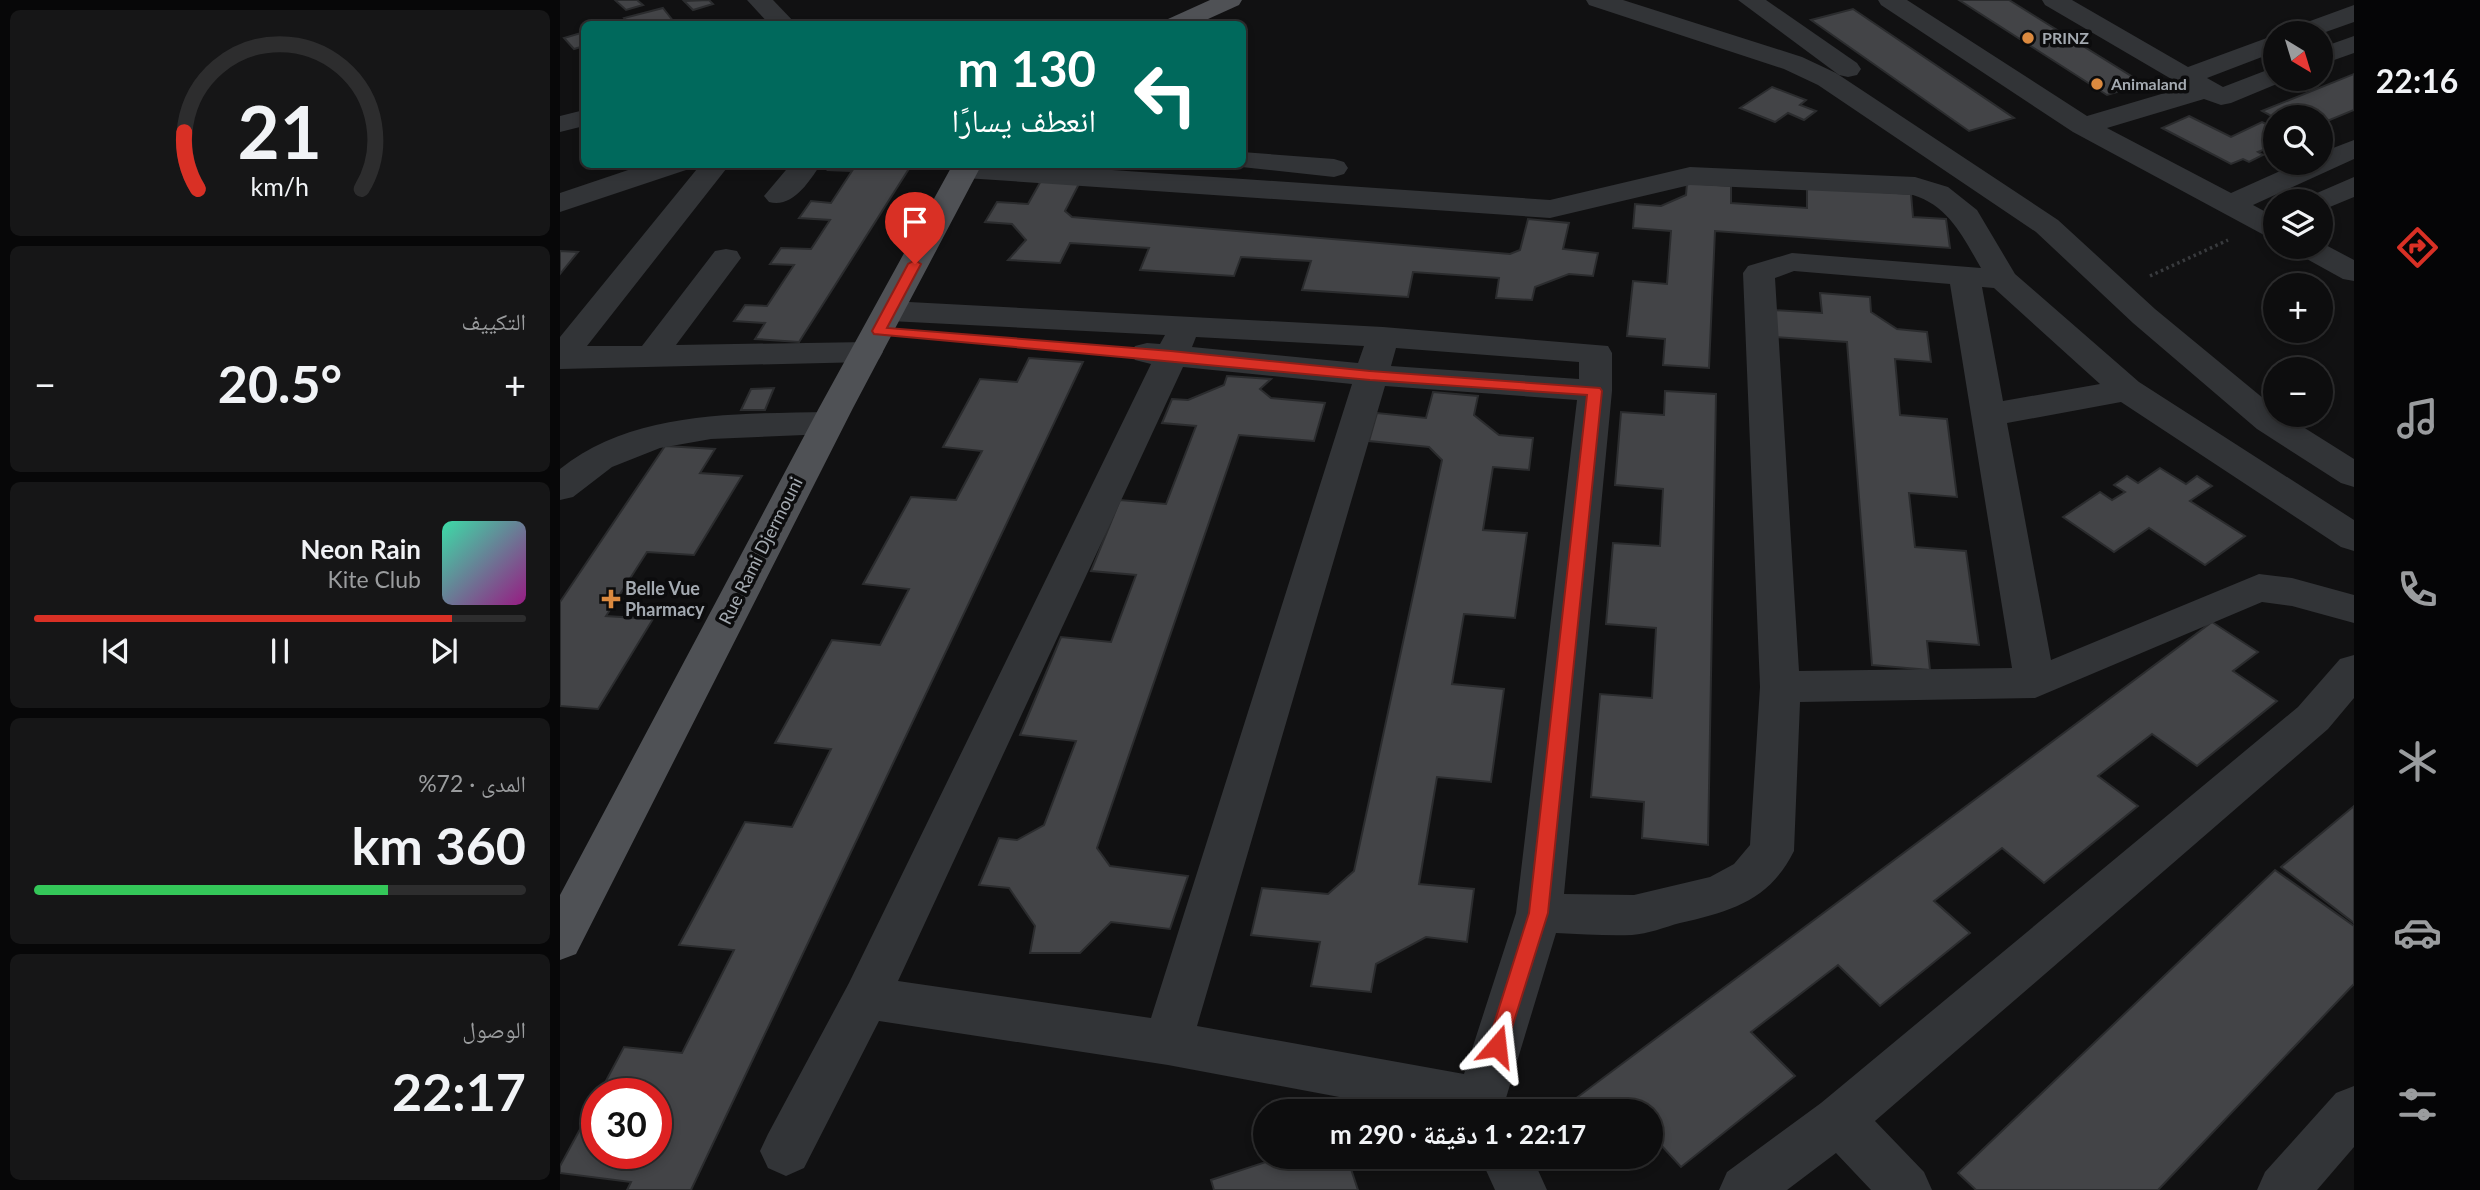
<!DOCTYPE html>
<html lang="ar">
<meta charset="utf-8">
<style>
body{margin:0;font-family:Lato,"Noto Naskh Arabic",sans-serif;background:#161617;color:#f1f3f6;direction:rtl;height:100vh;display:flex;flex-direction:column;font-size:26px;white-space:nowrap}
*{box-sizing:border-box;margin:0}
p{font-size:23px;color:#9a9c9e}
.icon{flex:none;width:38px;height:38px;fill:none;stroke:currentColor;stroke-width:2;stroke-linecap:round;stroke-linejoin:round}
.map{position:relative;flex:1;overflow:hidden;direction:ltr}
.sheet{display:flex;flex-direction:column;gap:10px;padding:10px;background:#070708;width:560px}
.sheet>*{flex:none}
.banner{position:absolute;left:21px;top:21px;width:665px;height:147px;border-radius:10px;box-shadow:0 4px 10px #0003,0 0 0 2px #2d2d2e;direction:rtl;background:#00695c;color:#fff;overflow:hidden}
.needle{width:46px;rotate:142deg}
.buttons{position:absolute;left:1703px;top:21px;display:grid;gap:14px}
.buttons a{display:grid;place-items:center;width:70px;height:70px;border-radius:50%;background:#0d0d0e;box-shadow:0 4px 10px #0003,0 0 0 2px #2d2d2e;font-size:35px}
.speed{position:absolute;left:21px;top:1078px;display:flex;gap:14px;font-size:35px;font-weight:700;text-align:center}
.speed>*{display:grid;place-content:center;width:91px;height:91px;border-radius:50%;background:#0d0d0e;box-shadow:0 4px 10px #0003,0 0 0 2px #2d2d2e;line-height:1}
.speed .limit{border:10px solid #d22;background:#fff;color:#111}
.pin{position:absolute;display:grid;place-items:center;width:60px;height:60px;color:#fff;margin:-72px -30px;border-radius:50% 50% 50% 0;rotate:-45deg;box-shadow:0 0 7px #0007}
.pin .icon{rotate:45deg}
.me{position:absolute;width:77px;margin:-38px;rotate:17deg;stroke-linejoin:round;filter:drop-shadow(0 0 5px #0008)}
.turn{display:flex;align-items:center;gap:24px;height:147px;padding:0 35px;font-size:32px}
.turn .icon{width:91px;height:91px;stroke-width:2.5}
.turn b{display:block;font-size:49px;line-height:60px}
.big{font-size:52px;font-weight:700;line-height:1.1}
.sheet .tile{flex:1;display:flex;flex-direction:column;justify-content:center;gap:10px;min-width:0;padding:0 24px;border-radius:10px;background:#161617}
.sheet .dial{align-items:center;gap:0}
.dial svg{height:182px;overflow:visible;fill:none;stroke:#2d2d2e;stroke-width:7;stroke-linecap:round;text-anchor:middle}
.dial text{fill:#f1f3f6;stroke:none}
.song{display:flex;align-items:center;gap:21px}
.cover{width:84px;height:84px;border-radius:10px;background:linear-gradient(135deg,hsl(160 70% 55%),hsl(310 70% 35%))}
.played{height:7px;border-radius:4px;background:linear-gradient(90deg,#d93025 85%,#2d2d2e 85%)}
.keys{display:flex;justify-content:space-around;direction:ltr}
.heat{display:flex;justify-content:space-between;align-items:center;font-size:38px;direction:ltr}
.charge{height:10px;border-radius:5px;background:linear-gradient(90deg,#34c759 72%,#2d2d2e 0)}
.trip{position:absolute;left:693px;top:1099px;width:410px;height:70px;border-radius:35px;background:#0d0d0e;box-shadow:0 4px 10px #0003,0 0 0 2px #2d2d2e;font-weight:700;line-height:70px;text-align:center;direction:rtl}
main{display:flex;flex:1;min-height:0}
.dock{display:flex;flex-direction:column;width:126px;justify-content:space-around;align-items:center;background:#050506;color:#9a9c9e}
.dock .icon{width:49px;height:49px}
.dock .active{color:#d93025}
.dock b{font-size:32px;color:#f1f3f6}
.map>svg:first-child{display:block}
</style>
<main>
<nav class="dock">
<b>22:16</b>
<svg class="icon active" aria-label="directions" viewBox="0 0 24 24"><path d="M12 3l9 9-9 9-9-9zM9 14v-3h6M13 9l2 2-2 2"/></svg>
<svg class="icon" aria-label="music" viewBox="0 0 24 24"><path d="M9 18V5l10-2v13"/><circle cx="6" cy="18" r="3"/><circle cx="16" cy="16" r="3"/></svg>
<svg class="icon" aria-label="phone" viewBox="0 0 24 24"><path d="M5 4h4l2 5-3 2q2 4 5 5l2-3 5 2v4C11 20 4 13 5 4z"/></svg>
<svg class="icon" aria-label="climate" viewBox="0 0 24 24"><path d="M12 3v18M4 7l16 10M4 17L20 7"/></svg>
<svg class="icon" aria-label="car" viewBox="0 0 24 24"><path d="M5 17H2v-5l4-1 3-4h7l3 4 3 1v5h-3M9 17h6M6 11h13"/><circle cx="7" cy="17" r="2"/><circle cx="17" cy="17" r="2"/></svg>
<svg class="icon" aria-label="filters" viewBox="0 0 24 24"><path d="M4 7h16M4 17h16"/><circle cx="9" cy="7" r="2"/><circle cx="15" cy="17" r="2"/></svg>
</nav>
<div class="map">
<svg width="1794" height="1190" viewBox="0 0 1794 1190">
<rect width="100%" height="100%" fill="#111112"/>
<g fill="#434447" stroke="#2b2c2e" stroke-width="2">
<polygon points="55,0 77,0 83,5 66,10"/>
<polygon points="149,0 153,4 133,10 124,1"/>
<polygon points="1399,0 1449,0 1584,84 1547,95"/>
<polygon points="103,8 114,22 103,24 69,24 64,18"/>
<polygon points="1293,9 1454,118 1409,131 1251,20"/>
<polygon points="24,32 24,46 14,49 4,38"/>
<polygon points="1794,74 1794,110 1760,124 1760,117 1736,117 1729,113 1715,118 1702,111"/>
<polygon points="1212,87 1246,100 1240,105 1256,111 1244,120 1228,113 1215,122 1180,108"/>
<polygon points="1629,116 1671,137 1702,122 1715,128 1715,149 1710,147 1698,152 1703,155 1689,162 1683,159 1671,164 1602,128"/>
<polygon points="272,164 352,164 239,342 195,339 205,323 174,321 185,305 207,306 234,265 210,264 221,248 251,249 270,220 239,218 251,201 271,203 292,171 268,170"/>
<polygon points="482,179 520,182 505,211 512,217 950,254 960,250 968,219 1009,223 1003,249 1038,253 1033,276 1009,274 975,287 972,300 936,298 939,278 853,272 848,297 742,290 751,261 681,257 674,276 580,270 589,248 510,243 500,263 448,260 466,240 452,224 425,222 437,202 468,204"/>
<polygon points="1127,183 1171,186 1171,203 1247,208 1247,187 1351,194 1353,217 1386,219 1390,248 1155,231 1149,368 1103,365 1105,339 1067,336 1073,281 1107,284 1111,231 1073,228 1075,204 1101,206 1126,195"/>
<polygon points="0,251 18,252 0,274"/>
<polygon points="1260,293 1310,297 1311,312 1337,329 1367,332 1371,362 1335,359 1340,415 1387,419 1397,497 1349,493 1355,547 1406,551 1419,645 1367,641 1370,670 1312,665 1287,342 1214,337 1213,310 1262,313"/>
<polygon points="469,358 523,362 131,1190 67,1190 71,1182 0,1173 0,1166 37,1098 37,1153 96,1153 96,1094 39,1094 64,1047 122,1053 174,950 119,945 185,822 232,827 271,749 215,743 272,640 320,645 349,589 303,584 351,497 396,500 422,451 383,447 420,379 457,382"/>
<polygon points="667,376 711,379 700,389 711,398 765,403 754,441 679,435 537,848 550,866 628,876 610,929 551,922 520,953 470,953 475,926 449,888 419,885 439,838 457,840 484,825 516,741 460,735 501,637 551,642 576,575 531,571 560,500 606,504 636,426 602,423 612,399 628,400 664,385"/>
<polygon points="214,388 205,410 181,410 191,389"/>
<polygon points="1105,391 1156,394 1148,845 1082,838 1084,802 1031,797 1040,694 1092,698 1096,628 1046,624 1053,543 1100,546 1103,489 1055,485 1061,412 1104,415"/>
<polygon points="873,392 918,396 914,415 939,435 973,438 969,470 933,467 923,530 967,533 955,618 904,614 892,684 944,689 931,782 877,777 859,884 914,889 907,942 866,937 816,964 811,992 751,986 760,942 691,935 702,888 768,894 794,871 882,460 869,447 809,441 817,413 866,418"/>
<polygon points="105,446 155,449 140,473 182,476 134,555 87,552 46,616 93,619 38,709 0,706 0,602"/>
<polygon points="1600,468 1626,484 1637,476 1652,486 1630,501 1685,536 1645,565 1589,528 1554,552 1503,517 1540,492 1552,500 1565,492 1554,485 1567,476 1578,483"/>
<polygon points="1652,622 1698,652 1673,671 1717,701 1637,766 1592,734 1538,776 1578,806 1484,883 1442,848 1374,901 1410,933 1320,1006 1278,965 1191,1032 1235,1076 1121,1167 1090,1133 1090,1111 1006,1111 1003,1108"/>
<polygon points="1794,806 1794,923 1721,867"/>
<polygon points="1715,870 1794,926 1794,984 1598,1190 1416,1190 1398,1173"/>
<polygon points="721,1157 787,1157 798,1190 654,1190 651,1180"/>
</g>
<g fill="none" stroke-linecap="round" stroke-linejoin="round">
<polyline stroke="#393b3e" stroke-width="3.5" stroke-dasharray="2.5 3.5" stroke-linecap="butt" points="1590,276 1668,240"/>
<g fill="#323437" fill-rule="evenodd">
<polygon points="187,0 213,0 236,24 209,24"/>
<polygon points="1026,0 1063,0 1242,57 1276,73 1498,220 1595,309 1715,408 1715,415 1724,415 1794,459 1794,487 1781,483 1697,429 1573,323 1476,232 1258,85 1224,69 1029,5"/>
<polygon points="1178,0 1206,0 1297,63 1301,69 1297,75 1288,77 1279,75"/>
<polygon points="1318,0 1347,0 1527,116 1625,87 1485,5 1482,0 1512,0 1628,67 1715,35 1715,52 1647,78 1663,87 1715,67 1715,79 1726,79 1724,81 1671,103 1661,105 1644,99 1547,128 1671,193 1738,163 1760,163 1760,153 1794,140 1794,159 1693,205 1715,217 1715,238 1704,235 1513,132 1321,5"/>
<polygon points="1794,5 1794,22 1760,34 1727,33 1731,28"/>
<polygon points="1794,36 1794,53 1760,65 1760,48"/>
<polygon points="24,110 24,126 0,132 0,116"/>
<polygon points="682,152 774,159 784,162 788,168 784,174 774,177 672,166 682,164"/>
<polygon points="86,164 130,164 126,170 0,212 0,193"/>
<polygon points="141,164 170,164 27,346 82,346 155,251 166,249 177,251 181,258 116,345 307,342 319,345 323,352 319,359 307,362 0,369 0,337"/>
<path d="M231,164H261C248,183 233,208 209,202L204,196Z"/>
<path d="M394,164H465L990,200L1130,167L1355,177L1388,187L1417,210L1455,274L1579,382L1794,520V551L1781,547L1561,402L1447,423L1491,660L1699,574L1732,578L1794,595V623L1732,606L1702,602L1475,698L1240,702L1234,851C1209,901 1171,911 1120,923C1105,927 1088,934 1072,935C1047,936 1021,934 996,933L946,1098L951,1111H854L608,1065L319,1021L244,1168L226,1176L208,1168L200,1151L208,1134L289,983L591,364L575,360L571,353L575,346L587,343L600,344L605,335L330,321L319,318L314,311L319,304L330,301L823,327L1048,346L1052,353V391L1004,894L1074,895L1150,877L1174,864L1190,845L1200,687L1183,273L1188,266L1232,253L1421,268C1403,237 1389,206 1353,195L1130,185L990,218L405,178L395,175L391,169ZM1234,271L1390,284L1452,668L1239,671L1215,278ZM1422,287L1434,288L1540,384L1443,401ZM636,337L804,346L798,363L632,347ZM836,348L1019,362V379L831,366ZM623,367L792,384L591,1018L338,981ZM825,386L1017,400L956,913L904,1074L637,1026Z"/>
<polygon points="1794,177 1794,197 1760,211 1760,201 1746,201 1750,196"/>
<polygon points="1760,242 1794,260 1794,281 1783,279 1736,253 1732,247 1760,247"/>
<path d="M268,412L280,415L285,423L280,431L268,434L151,439L100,448L52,467L13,497L0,500V469C73,410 179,414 268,412Z"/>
<polygon points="1794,655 1794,698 1768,729 1315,1121 1364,1172 1372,1190 1311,1190 1276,1153 1227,1190 1159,1190 1167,1172 1261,1103 1738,707 1780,659"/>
<polygon points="1794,1086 1794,1147 1757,1190 1697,1190 1705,1172 1776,1093"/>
<polygon points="920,1157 972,1157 987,1190 935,1190"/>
</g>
<g fill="#4f5155" fill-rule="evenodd">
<polygon points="650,0 682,0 679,5 637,24 604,24 608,19"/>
<polygon points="393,164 422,164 293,408 16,954 0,960 0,895 259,408"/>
</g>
</g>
<polygon fill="#d93025" stroke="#8d1f18" stroke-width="2" points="355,260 361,264 327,328 611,351 810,371 1040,388 1042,391 988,913 944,1053 937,1056 930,1053 927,1046 969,913 1027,395 810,380 314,334 312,331 348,264"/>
<g fill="#dc8a3f" stroke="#0c0c0d" stroke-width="2.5">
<circle cx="1468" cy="38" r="7"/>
<circle cx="1537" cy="84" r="7"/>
<path d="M47.5 588.5h7v7h7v7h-7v7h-7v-7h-7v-7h7z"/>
</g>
<g text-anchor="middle" stroke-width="7" stroke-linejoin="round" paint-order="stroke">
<g font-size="16" font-weight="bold" fill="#a4aab1" stroke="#0c0c0d" text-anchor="start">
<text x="1482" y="44">PRINZ</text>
<text x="1551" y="90">Animaland</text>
</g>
<g font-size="18" fill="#a4aab1" stroke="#0c0c0d">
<text transform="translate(201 551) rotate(-63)" y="6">Rue Rami Djermouni</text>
</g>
<g font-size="18" font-weight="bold" fill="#a4aab1" stroke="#0c0c0d" text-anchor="start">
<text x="65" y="595">Belle Vue<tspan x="65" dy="21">Pharmacy</tspan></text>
</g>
</g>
</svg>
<div class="buttons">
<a><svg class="needle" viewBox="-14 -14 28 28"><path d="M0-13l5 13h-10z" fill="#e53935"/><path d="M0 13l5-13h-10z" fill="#9a9c9e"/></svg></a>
<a><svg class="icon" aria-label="search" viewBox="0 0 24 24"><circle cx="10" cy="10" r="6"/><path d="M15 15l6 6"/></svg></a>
<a><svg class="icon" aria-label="layers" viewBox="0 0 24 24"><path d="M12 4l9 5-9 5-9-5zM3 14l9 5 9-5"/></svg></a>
<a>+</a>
<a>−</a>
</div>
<div class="speed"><div class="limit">30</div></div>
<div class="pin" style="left:355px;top:264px;background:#d93025"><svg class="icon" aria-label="arrive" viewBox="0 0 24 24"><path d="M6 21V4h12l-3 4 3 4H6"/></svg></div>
<svg class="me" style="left:937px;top:1046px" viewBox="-20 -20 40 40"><path d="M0-17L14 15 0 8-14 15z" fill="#d93025" stroke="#fff" stroke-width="4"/></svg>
<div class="trip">22:17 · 1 دقيقة · 290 m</div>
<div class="banner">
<div class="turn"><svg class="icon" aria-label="left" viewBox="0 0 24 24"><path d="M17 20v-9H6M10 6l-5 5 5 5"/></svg><div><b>130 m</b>انعطف يسارًا</div></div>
</div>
</div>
<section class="sheet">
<div class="tile dial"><svg viewBox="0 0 100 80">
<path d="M14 69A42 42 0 1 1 86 69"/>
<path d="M14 69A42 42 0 0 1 8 44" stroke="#d93025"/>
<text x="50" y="56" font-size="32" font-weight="700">21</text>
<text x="50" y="72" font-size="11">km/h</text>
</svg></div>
<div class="tile"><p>التكييف</p>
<div class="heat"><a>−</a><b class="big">20.5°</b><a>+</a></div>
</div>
<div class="tile">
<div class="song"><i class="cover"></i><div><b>Neon Rain</b><p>Kite Club</p></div></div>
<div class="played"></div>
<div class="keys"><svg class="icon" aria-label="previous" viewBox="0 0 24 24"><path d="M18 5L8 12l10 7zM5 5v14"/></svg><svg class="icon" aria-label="pause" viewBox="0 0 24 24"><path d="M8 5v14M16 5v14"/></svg><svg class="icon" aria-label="next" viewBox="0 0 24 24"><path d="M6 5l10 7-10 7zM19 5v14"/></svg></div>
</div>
<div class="tile"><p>المدى · 72%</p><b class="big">360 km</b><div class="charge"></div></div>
<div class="tile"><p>الوصول</p><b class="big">22:17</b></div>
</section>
</main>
